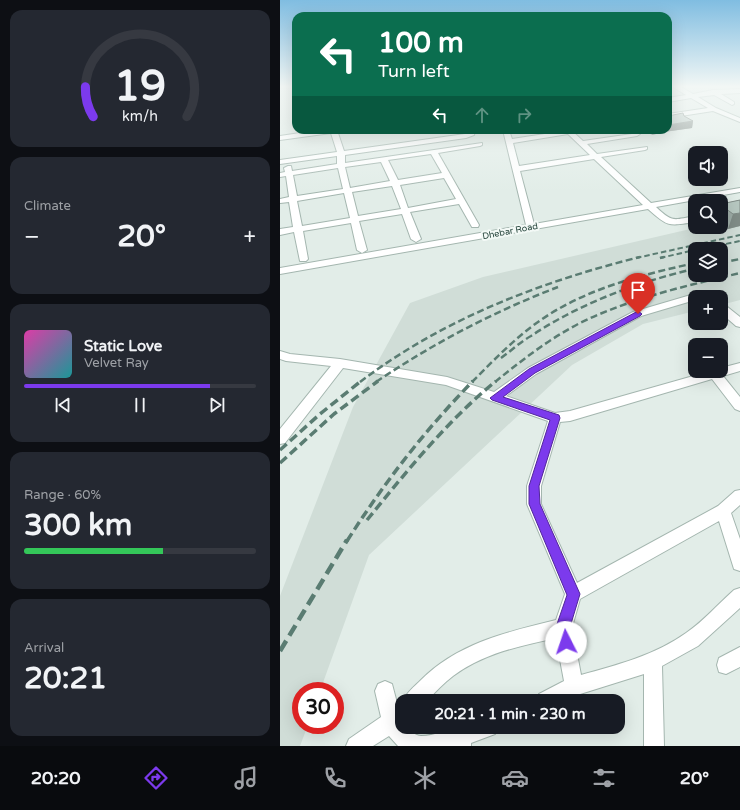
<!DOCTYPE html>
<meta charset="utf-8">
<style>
body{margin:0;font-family:"Varela Round",sans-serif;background:#242831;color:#f1f3f6;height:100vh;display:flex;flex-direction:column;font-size:15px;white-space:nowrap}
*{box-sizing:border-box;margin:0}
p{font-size:13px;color:#9ea1a6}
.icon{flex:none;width:22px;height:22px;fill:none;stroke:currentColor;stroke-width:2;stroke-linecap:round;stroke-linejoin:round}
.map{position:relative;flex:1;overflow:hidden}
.side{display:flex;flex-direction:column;gap:10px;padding:10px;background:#0d0f14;width:280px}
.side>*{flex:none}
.hud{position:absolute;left:12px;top:12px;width:380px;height:122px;border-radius:12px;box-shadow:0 4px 16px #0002;background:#0b6e4f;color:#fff;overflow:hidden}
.buttons{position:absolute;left:408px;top:146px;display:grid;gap:8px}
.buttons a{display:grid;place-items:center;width:40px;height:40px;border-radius:8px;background:#171b24;box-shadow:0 4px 16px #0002;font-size:20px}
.speed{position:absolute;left:12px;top:682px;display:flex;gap:8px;font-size:20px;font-weight:700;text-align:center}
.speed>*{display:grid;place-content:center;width:52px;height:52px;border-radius:50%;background:#171b24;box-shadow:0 4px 16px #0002;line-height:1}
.speed .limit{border:6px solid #d22;background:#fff;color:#111}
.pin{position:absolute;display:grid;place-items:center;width:34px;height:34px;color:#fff;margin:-41px -17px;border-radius:50% 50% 50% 0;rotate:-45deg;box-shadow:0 0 4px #0007}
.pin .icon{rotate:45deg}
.me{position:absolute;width:44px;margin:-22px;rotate:356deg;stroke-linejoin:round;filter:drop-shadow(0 0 3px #0008)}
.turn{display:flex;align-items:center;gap:14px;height:84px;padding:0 20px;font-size:18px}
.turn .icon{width:52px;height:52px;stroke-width:2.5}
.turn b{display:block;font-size:28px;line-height:34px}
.lanes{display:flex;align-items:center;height:38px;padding:0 20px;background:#0003;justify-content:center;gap:20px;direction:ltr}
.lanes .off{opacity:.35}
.big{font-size:30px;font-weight:800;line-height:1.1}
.side .tile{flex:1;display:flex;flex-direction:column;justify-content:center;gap:6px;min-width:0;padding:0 14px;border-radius:12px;background:#242831}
.side .dial{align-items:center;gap:0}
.dial svg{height:104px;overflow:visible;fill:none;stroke:#363941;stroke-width:7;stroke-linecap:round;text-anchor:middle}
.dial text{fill:#f1f3f6;stroke:none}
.song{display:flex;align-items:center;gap:12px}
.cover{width:48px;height:48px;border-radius:6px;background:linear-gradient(135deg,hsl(320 70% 55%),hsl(180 70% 35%))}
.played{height:4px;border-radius:2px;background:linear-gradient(90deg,#7c3aed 80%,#363941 80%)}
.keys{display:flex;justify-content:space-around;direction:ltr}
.heat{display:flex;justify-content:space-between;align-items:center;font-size:22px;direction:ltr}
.charge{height:6px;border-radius:3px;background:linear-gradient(90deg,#34c759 60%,#363941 0)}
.trip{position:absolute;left:115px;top:694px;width:230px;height:40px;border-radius:12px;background:#171b24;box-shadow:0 4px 16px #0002;font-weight:800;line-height:40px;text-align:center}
.dock{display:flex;height:64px;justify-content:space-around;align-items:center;background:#090b0e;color:#9ea1a6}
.dock .icon{width:28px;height:28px}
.dock .selected{color:#7c3aed}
.dock b{font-size:18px;color:#f1f3f6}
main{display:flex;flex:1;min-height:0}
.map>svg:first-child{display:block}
</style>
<main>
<section class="side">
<div class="tile dial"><svg viewBox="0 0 100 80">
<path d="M14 69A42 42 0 1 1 86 69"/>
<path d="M14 69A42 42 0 0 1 8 46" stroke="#7c3aed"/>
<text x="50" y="56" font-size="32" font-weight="700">19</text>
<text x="50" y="72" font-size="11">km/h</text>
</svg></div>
<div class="tile"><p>Climate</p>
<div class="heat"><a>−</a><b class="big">20°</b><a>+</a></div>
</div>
<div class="tile">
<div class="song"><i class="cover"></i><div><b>Static Love</b><p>Velvet Ray</p></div></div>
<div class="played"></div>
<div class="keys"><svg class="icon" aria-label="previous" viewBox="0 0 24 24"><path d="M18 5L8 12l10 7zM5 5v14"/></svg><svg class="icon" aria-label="pause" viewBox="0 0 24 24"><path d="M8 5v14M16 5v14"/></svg><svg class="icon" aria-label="next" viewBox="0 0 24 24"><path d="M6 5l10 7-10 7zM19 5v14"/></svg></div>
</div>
<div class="tile"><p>Range · 60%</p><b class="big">300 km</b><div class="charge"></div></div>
<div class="tile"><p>Arrival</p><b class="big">20:21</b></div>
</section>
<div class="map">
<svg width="460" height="746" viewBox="0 0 460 746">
<rect width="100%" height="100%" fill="#e2ede8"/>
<path fill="#d0ddd7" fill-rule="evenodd" d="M460,218V300L441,305V297H415V311L363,324L292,365L89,555L40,691H21V725H28L20,746H0V596L73,407L130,303L203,277L419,227H441V222ZM415,249H441V275H415Z"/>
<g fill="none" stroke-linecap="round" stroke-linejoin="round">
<defs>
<g id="minor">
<polygon points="393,87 401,87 413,94 433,90 460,89 460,93 441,94 454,102 454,104 452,105 434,95 418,97 436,108 460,118 460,122 433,111 388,118 388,114 428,108 411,98 388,102 388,98 406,95"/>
<path d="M40,130H57L64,151L185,134L189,133V130H195L194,135L186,138L65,155V163L202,143V145L200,146L158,153L199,225L198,227H192L179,204L130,212L141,239L136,242L131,239L122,214L79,221L87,250L82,253L77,250L71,223L23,231L28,259L26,261H20L14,232L0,235V229L13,227L9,202L0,203V199L9,197L6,176L0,177V173L5,172L4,168L8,166H11L12,171L57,164V156L0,164V160L57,152L51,133L0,140V136ZM151,154L162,173L118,180L108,160ZM101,162L110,181L70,188L65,167ZM58,168L63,189L17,196L13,175ZM164,178L176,199L128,208L120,185ZM112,186L121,209L78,216L72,192ZM64,193L70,218L22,226L17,201Z"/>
<path d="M223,130H229L232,139L291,130L303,141L359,133L360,134L357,136L307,144L317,154L367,147V149L365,150L321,157L371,203L460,188V192L376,207C393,223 393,220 415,216V222C388,226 388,227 368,209L0,274V268L246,225ZM288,134L310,155L239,166L233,143ZM314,159L363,205L254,224L240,171Z"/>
<path d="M421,292L433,295L434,297H415V300L361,316L256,374L226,396L275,413L290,411L431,371H441V368L460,363V371L443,376L460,397V411L455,409L432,379L290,421L280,422L261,486V504L297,583L438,506L455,491L460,490V505L451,513L460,539V571L454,569L439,521L300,599L292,627L301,675C338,665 375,655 406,633C424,621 438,604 454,590L460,588V608L418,646L382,666L384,746H364V674L297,695L285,701H256L259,694L284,681L276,638C240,646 204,653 173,676C164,683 155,692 147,701H123C127,692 134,687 141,680C178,643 227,632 276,620L285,594L247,504V486L268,421L166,385L63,368L5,443L0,444V429L51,366L6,361L0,359V351L10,354L60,359L167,377L214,392L248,368L353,312Z"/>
<polygon points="441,304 445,305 460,317 460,327 456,326 441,313"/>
<polygon points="460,647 460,667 446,674 439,672 437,665 439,658"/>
<path d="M105,681L112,684L117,703L122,701V727C130,727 133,736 141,736C155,736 167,729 180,727C192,725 206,727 218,727L215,734L191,743V746H118L109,736L93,746H66L69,739L101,717L95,691L98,684Z"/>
</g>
</defs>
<use href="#minor" stroke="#a4b6af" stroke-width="2"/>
<use href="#minor" fill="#fff" fill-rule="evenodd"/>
<g stroke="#5a7c72" stroke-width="2" stroke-dasharray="5.5 3" stroke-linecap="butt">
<polyline points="421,249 460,241"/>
<polyline points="356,258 460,235"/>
<polyline points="380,258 415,250"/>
</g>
<g stroke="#5a7c72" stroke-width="2.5" stroke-dasharray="7 3.5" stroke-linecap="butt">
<polyline points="380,258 384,257"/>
<polyline points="441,263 460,259"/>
<path d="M221,358C231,351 240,342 251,336C299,304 353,284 409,270"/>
<path d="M80,382C163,319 260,282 360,257"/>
<path d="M96,382C154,343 213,312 278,287"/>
<path d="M192,382C213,361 234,339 258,322C304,289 361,275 415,263"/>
<path d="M215,382C242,360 269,339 300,323C351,298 406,286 460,273"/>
</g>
<g stroke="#5a7c72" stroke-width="3.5" stroke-dasharray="9 4.5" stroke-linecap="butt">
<polyline points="0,450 40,414 81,381"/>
<polyline points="0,463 54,414 98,381"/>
<path d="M87,520C127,471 167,421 216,381"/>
<path d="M67,541C104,483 145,430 193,381"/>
</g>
<polyline stroke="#5a7c72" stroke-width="4.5" stroke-dasharray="12 6" stroke-linecap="butt" points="0,651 67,540"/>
</g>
<g fill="#9daca6">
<polygon points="404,116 413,121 412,128 384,132 372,135 364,130 388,130"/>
<polygon points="460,200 460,226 448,229 441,223 441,204"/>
</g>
<g fill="#808c87">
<polygon points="413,121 412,128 384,132 372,135 373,130 388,130 388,125"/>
<polygon points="460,213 460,226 448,229 453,214"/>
</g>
<g fill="#b7c8c1" stroke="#808c87">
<polygon points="403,113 404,116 413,121 388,125 388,116"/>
<polygon points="460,200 460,213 453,214 441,205 441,204"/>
</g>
<linearGradient id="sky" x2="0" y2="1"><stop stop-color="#80bde1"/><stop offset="0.45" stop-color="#f2f7f5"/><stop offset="1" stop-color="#f2f7f5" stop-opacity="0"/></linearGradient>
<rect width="460" height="192" fill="url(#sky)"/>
<polygon fill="#7c3aed" stroke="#51269a" points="358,311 362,314 360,316 255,373 223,397 279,415 280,418 259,486 260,504 300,594 290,627 293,642 291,647 286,649 281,647 276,627 287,595 249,504 249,486 270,420 212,400 210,398 249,369"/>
<g text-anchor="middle" stroke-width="4" stroke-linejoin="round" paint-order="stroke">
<g font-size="9" fill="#204037" stroke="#f3f9f6">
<text transform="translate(230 231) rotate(-11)" y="3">Dhebar Road</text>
</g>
</g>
</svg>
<div class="buttons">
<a><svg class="icon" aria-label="sound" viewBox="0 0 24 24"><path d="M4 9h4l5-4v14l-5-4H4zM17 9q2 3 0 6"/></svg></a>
<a><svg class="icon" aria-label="search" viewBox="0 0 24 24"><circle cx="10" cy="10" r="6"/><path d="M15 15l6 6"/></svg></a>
<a><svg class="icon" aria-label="layers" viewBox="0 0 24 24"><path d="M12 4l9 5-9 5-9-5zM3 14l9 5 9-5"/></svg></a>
<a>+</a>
<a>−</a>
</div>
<div class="speed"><div class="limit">30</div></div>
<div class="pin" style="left:358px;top:314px;background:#d93025"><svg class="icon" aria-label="arrive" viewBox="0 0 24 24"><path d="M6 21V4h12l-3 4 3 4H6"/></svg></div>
<svg class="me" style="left:286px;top:642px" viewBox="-20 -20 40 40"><circle r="19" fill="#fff"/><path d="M0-13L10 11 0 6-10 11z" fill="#7c3aed"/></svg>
<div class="trip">20:21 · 1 min · 230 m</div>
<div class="hud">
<div class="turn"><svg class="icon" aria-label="left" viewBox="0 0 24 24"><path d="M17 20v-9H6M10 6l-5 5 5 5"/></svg><div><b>100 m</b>Turn left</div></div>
<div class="lanes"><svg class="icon" aria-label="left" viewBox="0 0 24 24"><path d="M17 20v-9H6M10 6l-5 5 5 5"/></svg><svg class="icon off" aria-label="ahead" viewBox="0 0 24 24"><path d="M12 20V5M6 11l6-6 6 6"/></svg><svg class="icon off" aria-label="right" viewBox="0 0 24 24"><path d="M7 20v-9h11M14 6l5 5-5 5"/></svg></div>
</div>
</div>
</main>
<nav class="dock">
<b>20:20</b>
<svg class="icon selected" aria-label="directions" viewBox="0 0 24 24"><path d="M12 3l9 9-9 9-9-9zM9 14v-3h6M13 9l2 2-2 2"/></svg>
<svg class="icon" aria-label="music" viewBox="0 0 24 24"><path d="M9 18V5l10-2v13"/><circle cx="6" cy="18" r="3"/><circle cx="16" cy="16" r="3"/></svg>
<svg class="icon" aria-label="phone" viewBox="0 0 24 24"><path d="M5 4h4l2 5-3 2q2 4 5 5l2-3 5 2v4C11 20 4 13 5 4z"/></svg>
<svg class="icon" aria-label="climate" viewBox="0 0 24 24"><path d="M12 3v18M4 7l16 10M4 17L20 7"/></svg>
<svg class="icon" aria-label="car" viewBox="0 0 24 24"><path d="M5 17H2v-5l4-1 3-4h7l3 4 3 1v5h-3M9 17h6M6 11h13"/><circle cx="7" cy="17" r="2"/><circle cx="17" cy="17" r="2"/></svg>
<svg class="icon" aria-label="filters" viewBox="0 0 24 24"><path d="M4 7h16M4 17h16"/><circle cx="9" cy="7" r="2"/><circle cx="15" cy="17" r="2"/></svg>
<b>20°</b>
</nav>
